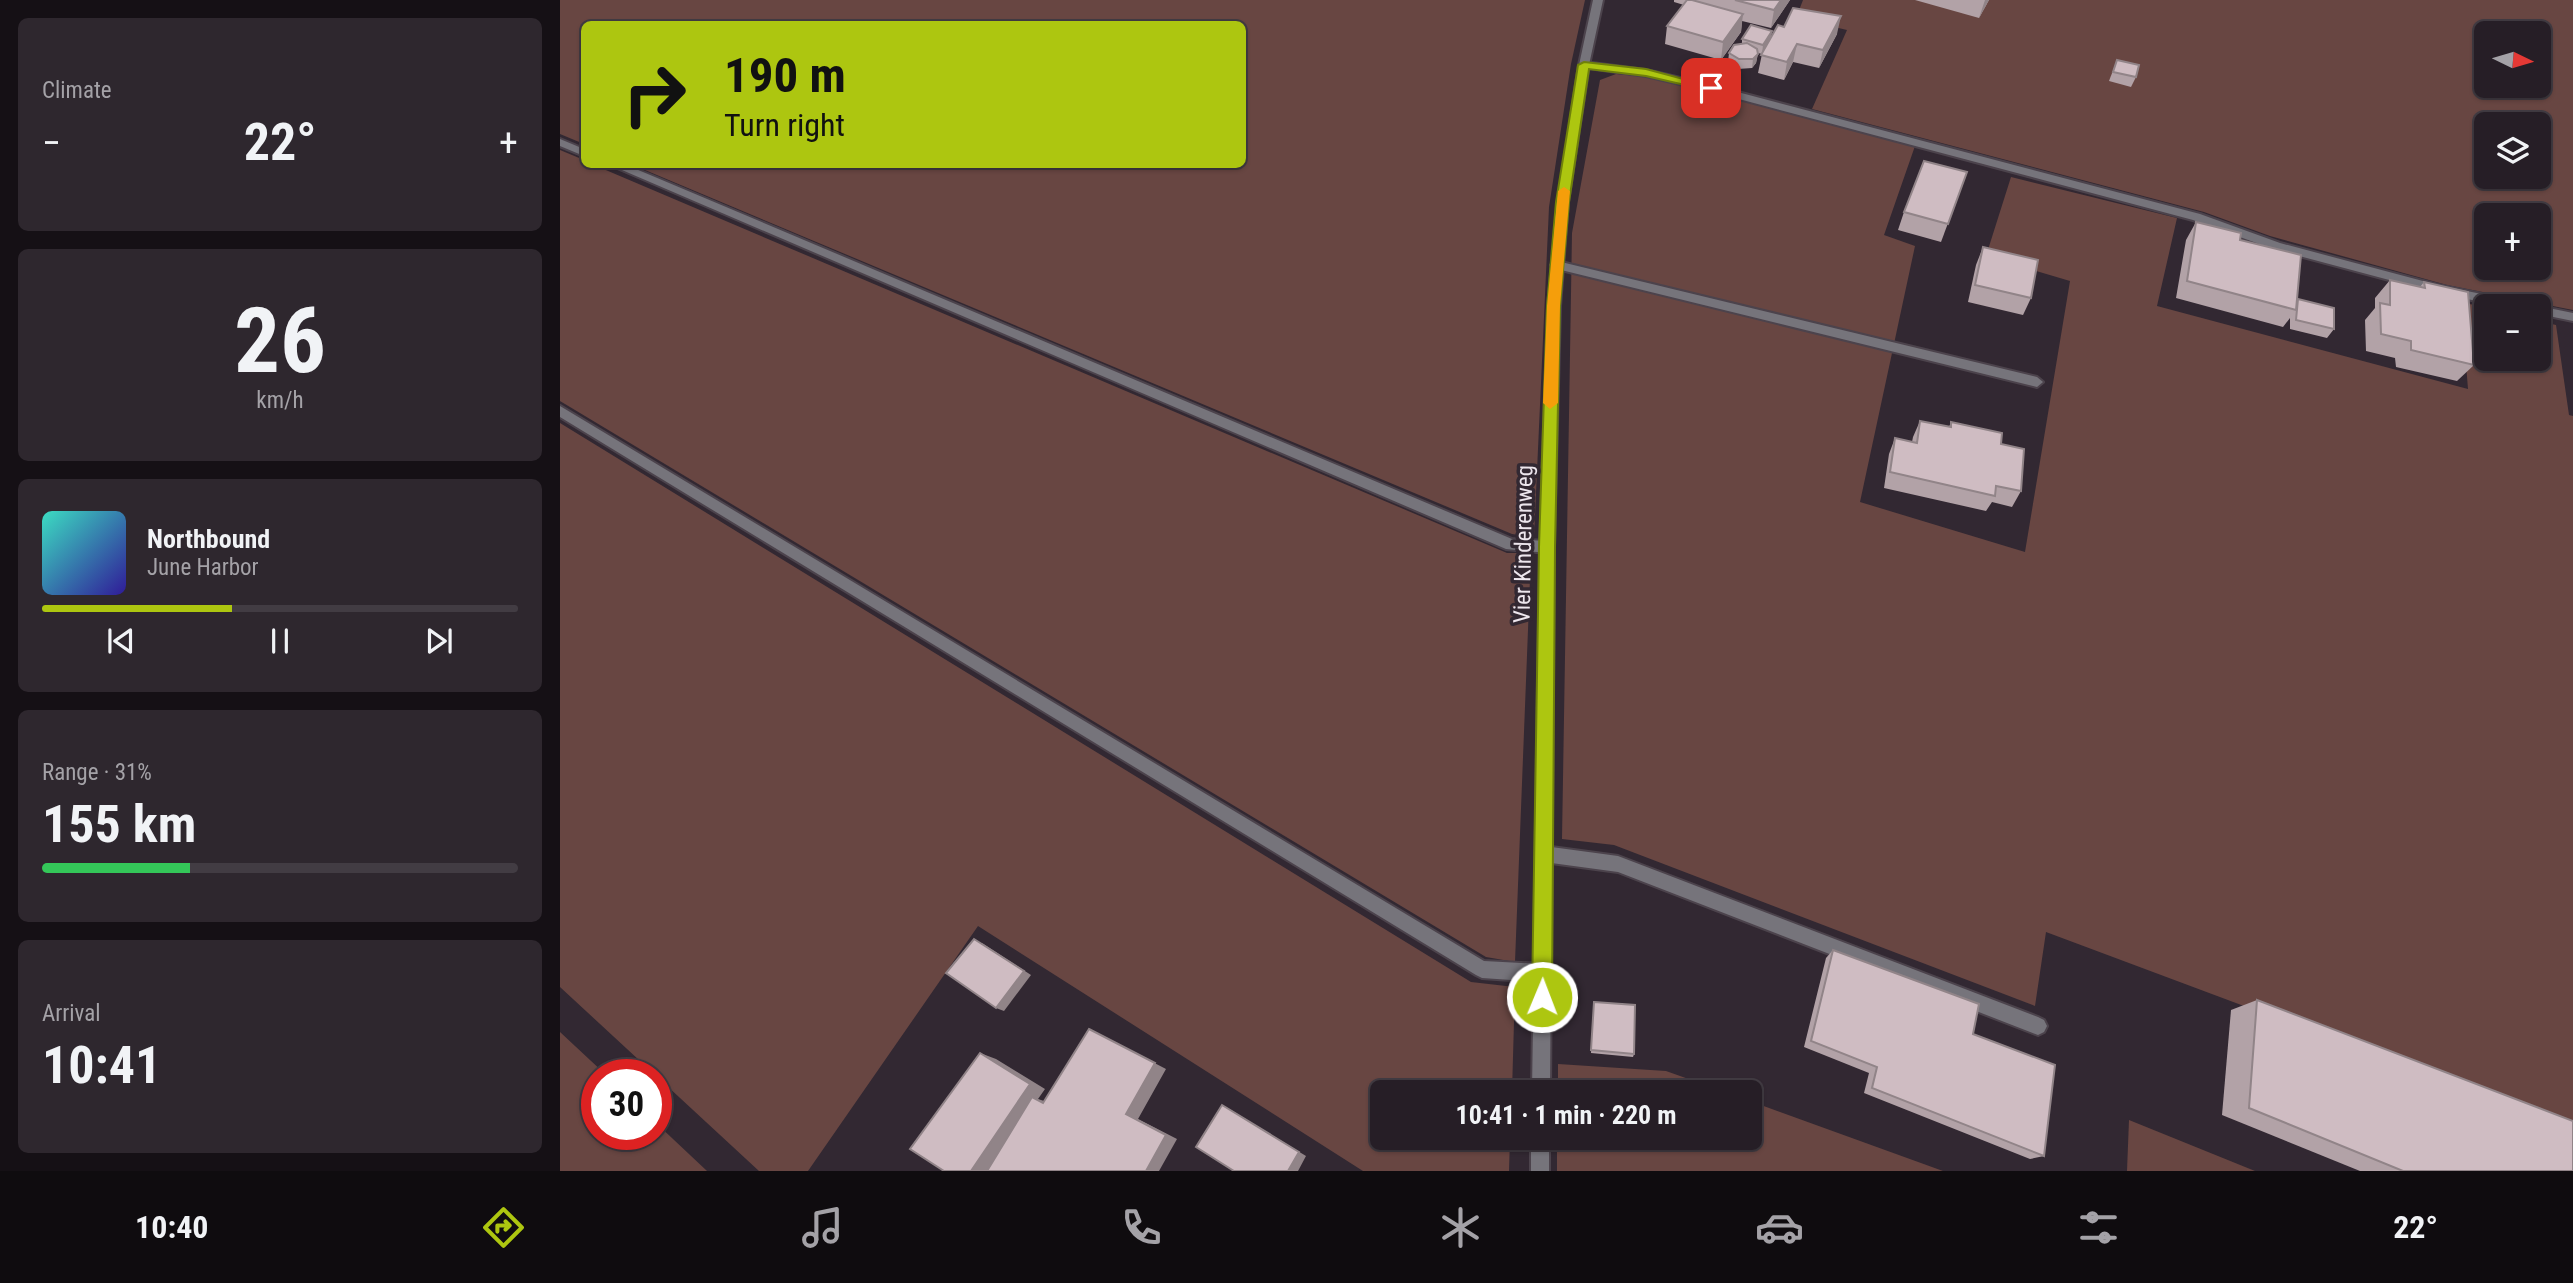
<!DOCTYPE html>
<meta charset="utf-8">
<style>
body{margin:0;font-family:"Roboto Condensed",sans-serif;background:#2e272e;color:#f1f3f6;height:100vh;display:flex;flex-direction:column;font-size:26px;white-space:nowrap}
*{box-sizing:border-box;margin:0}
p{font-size:23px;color:#a4a2a7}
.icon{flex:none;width:38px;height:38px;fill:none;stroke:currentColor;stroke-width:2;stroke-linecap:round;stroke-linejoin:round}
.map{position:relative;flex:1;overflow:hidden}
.sheet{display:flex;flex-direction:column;gap:18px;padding:18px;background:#151015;width:560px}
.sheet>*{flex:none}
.guide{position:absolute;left:21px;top:21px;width:665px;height:147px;border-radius:10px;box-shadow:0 2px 5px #0004,0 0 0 2px #423c43;background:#adc610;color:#111;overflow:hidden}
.needle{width:46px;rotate:95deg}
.buttons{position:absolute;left:1914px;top:21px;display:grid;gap:14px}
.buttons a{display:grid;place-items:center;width:77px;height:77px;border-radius:10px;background:#261e26;box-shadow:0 2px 5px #0004,0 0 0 2px #423c43;font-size:35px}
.speed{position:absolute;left:21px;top:1059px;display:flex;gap:14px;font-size:35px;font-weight:700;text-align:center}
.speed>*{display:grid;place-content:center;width:91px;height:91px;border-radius:50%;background:#261e26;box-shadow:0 2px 5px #0004,0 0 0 2px #423c43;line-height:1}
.speed .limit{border:10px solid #d22;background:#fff;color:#111}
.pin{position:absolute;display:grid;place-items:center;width:60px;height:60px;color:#fff;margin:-30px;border-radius:14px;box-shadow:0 4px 10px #0006}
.me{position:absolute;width:77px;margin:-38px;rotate:1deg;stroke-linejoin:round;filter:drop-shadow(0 0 5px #0008)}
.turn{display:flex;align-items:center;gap:24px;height:147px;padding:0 28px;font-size:32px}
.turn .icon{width:91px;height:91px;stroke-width:2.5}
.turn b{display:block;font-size:49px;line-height:60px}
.big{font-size:52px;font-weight:700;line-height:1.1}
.sheet .tile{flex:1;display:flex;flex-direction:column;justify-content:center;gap:10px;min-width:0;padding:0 24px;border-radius:10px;background:#2e272e}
.sheet .dial{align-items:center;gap:0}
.dial b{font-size:91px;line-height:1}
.song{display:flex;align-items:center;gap:21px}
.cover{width:84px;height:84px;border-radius:10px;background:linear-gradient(135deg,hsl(170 70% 55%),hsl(250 70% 35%))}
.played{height:7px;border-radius:4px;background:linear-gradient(90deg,#adc610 40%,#423c43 40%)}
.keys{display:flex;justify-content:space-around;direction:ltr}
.heat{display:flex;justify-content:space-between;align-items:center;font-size:38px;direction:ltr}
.charge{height:10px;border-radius:5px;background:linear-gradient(90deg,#34c759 31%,#423c43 0)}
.trip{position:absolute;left:810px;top:1080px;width:392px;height:70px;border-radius:10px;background:#261e26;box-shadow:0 2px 5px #0004,0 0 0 2px #423c43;font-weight:700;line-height:70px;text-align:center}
.tab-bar{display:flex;height:112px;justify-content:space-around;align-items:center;background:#0f0c0f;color:#a4a2a7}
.tab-bar .icon{width:49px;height:49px}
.tab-bar .selected{color:#adc610}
.tab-bar b{font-size:32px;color:#f1f3f6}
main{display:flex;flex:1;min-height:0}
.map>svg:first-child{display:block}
</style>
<main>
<section class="sheet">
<div class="tile"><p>Climate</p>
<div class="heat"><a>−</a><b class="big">22°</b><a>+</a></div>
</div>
<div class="tile dial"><b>26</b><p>km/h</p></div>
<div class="tile">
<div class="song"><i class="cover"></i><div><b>Northbound</b><p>June Harbor</p></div></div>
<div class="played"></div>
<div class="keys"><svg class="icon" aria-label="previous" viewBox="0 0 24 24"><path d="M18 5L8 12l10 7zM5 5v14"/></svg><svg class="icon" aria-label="pause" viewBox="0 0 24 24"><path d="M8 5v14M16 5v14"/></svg><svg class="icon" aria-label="next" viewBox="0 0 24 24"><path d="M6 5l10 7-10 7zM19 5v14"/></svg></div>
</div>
<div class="tile"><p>Range · 31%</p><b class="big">155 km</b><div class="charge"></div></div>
<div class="tile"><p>Arrival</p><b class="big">10:41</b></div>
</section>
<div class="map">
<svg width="2013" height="1171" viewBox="0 0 2013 1171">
<rect width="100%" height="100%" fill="#322832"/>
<g fill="#684642" fill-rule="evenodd">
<polygon points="0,0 1025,0 1011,64 989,207 974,537 952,534 73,165 682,164 682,24 24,24 24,144 0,134"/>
<path d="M1243,0H2013V310L1887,285L1710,236L1644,212L1252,109L1287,30L1236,18ZM1927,33H1979V86H1927ZM1927,124H1979V177H1927ZM1927,215H1979V268H1927Z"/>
<polygon points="1056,74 1090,77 1355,146 1324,235 1355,246 1300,502 1465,552 1510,281 1426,256 1451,177 1617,218 1597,306 1908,389 1901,302 1927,308 1927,359 1979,359 1979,321 1996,325 2009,415 2013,416 2013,1129 1486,932 1475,1006 1054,845 1002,839 1012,233 1040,80"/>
<polygon points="0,150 24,160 24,164 34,165 947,553 971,553 955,962 926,957 0,401"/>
<polygon points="0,423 911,982 955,987 952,1092 822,1092 822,1138 950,1138 949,1171 803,1171 418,926 248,1171 199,1171 0,987"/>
<polygon points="0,1032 45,1074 37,1074 37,1134 96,1134 96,1123 147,1171 0,1171"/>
<polygon points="998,1064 1106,1071 1165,1092 998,1092"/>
<polygon points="1190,1101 1383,1171 997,1171 997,1138 1190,1138"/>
<polygon points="1569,1120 1695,1171 1567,1171"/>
</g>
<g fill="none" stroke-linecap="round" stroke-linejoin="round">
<defs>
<g id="lane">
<polygon points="1024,62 1086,70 1155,86 1640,214 1720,243 1878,285 1960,302 1966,306 1941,306 1878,293 1713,249 1633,220 1149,91 1086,76 1021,67 1019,65"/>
<polygon points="0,139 24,149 24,156 0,146"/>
<polygon points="48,164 64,164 952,539 987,541 992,543 994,547 992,551 987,553 946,549"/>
<polygon points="997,261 1477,377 1483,382 1477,387 993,268 991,265"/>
<polygon points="1977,306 1979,306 2013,313 2013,321 1979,314 1979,306"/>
<polygon points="0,406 924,961 983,964 989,967 992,973 989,979 983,982 922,978 916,975 0,417"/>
<polygon points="984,846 1058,856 1478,1017 1484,1020 1487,1026 1484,1032 1478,1035 1058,872 984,862 978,860 976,854 978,848"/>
</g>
<g id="street">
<polygon points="1033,0 1043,0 1029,65 1008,202 1000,306 994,547 990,1092 972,1092 980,547 988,306 998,202 1019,65"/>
<rect x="971" y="1138" width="18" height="33"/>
</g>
</defs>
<use href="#lane" stroke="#4c434c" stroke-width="4"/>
<use href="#street" stroke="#4c434c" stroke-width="4"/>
<use href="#lane" fill="#76747b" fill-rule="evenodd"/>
<use href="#street" fill="#76747b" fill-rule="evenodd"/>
</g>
<g fill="#b2a2a7">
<polygon points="1114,0 1230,0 1211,28 1182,21 1181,32 1161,60 1105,44 1107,26 1124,5 1114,2"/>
<polygon points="1355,0 1429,0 1419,18"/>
<polygon points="1224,27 1277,34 1259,68 1233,62 1224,80 1198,73 1202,54 1198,53 1196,63 1192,68 1178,69 1168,62 1169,53 1182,44 1182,39 1212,31 1211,37"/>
<polygon points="1557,60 1576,77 1571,87 1549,81"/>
<polygon points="1407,172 1381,242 1338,230 1344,212"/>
<polygon points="1636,222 1680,240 1737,299 1774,329 1767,338 1730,329 1730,318 1723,327 1616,298 1626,240"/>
<polygon points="1423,247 1471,298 1463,315 1408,302 1416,265"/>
<polygon points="1830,280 1860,287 1864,282 1914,365 1897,381 1836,367 1835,358 1806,351 1805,320 1815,308 1815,298"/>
<polygon points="1360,421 1389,427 1391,422 1441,444 1461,491 1452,507 1432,502 1426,511 1324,488 1329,454 1335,438 1352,442 1353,437"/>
<polygon points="1273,950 1413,1034 1484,1156 1470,1159 1304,1093 1309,1073 1244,1047 1266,958"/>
<polygon points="1697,1000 2013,1171 1800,1171 1662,1115 1671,1010"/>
<polygon points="1034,1002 1074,1054 1073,1057 1031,1053"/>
</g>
<g fill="#918488">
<polygon points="1221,0 1230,0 1211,28 1214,10"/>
<polygon points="1425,0 1429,0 1419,18"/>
<polygon points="1183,14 1181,32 1161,60 1163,42"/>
<polygon points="1281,16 1277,34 1259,68 1263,50"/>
<polygon points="1212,31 1210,40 1202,54 1203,45"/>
<polygon points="1237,44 1233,62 1224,80 1227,62"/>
<polygon points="1198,54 1196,63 1192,68 1193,59"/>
<polygon points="422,943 471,975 444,1011 436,1008"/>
<polygon points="529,1029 606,1069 578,1119 617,1139 599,1171 586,1171 566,1114"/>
<polygon points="420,1053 436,1059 485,1089 478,1099 487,1102 430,1171 411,1171"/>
<polygon points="662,1105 671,1110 746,1156 738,1171 728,1171"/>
</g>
<g fill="#cfbcc2" stroke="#918488" stroke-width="2">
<polygon points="1127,0 1132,0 1183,14 1163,42 1107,26"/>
<polygon points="1175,0 1221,0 1214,10"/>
<polygon points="1233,8 1281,16 1263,50 1237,44 1227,62 1201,55 1218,25 1224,27"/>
<polygon points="1191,25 1212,31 1203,45 1182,39"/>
<polygon points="1187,43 1197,49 1198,54 1193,59 1179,59 1169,53 1174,45"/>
<polygon points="1557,60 1579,65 1576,77 1553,72"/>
<polygon points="1364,161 1407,172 1388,224 1344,212"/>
<polygon points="1636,222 1681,233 1680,240 1741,255 1736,310 1627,281"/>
<polygon points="1423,247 1478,260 1471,298 1415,285"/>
<polygon points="1830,280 1865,288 1864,282 1908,292 1914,365 1851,350 1851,341 1821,334 1820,303 1830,305"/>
<polygon points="1738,299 1774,308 1774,329 1736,320"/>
<polygon points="1360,421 1391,427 1391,422 1442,433 1441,444 1464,449 1461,491 1436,486 1435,496 1330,472 1335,438 1357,443"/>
<polygon points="414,939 464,971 436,1008 386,973"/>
<polygon points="1273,950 1419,1004 1413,1034 1495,1065 1484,1156 1312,1088 1317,1067 1251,1041"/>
<polygon points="1697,1000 2013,1121 2013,1171 1843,1171 1689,1108"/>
<polygon points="1034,1002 1075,1005 1074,1054 1031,1050"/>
<polygon points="529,1029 595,1063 566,1114 606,1135 586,1171 427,1171 472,1097 483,1103"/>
<polygon points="420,1053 470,1084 411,1171 384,1171 350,1149"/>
<polygon points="662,1105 739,1152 728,1171 674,1171 636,1147"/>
</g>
<polygon fill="#adc610" stroke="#70810a" stroke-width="2" points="1024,62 1086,69 1157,88 1151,91 1086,76 1029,69 1009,202 1000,306 995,547 992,997 989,1004 982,1007 975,1004 972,997 979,547 987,306 996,202 1018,65"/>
<polygon fill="#f59e0b" points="1004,187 1010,191 1000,306 998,403 990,409 983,403 987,306 998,191"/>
<g text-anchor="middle" stroke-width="7" stroke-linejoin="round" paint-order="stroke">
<g font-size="23" fill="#ede6ed" stroke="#322832">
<text transform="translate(963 544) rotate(-89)" y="8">Vier Kinderenweg</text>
</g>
</g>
</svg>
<div class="buttons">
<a><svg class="needle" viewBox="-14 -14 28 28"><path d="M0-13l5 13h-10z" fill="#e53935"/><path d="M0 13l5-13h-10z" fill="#a4a2a7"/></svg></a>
<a><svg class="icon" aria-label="layers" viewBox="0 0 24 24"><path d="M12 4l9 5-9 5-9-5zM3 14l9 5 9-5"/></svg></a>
<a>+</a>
<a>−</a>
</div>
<div class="speed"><div class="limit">30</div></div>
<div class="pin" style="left:1151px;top:88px;background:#d93025"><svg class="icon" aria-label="arrive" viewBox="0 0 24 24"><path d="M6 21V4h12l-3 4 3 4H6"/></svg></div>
<svg class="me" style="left:982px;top:997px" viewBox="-20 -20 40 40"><circle r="17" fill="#adc610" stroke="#fff" stroke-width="3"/><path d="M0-11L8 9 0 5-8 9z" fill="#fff"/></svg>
<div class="trip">10:41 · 1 min · 220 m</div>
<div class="guide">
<div class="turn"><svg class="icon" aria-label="right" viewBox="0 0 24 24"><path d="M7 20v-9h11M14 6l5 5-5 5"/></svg><div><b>190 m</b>Turn right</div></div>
</div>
</div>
</main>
<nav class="tab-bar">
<b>10:40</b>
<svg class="icon selected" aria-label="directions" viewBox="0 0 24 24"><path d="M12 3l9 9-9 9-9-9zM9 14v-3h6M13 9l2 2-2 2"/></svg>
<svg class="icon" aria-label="music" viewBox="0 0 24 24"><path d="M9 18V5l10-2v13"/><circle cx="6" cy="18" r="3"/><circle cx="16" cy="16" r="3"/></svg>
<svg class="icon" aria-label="phone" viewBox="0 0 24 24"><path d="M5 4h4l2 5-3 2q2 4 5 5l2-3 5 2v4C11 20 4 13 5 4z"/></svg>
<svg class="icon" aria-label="climate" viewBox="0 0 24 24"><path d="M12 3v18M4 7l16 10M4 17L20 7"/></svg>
<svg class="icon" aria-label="car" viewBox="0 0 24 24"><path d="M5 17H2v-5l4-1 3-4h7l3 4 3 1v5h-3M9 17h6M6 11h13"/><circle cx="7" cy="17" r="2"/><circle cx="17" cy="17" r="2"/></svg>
<svg class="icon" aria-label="filters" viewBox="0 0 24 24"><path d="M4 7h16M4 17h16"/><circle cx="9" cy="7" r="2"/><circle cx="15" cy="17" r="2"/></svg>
<b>22°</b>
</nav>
